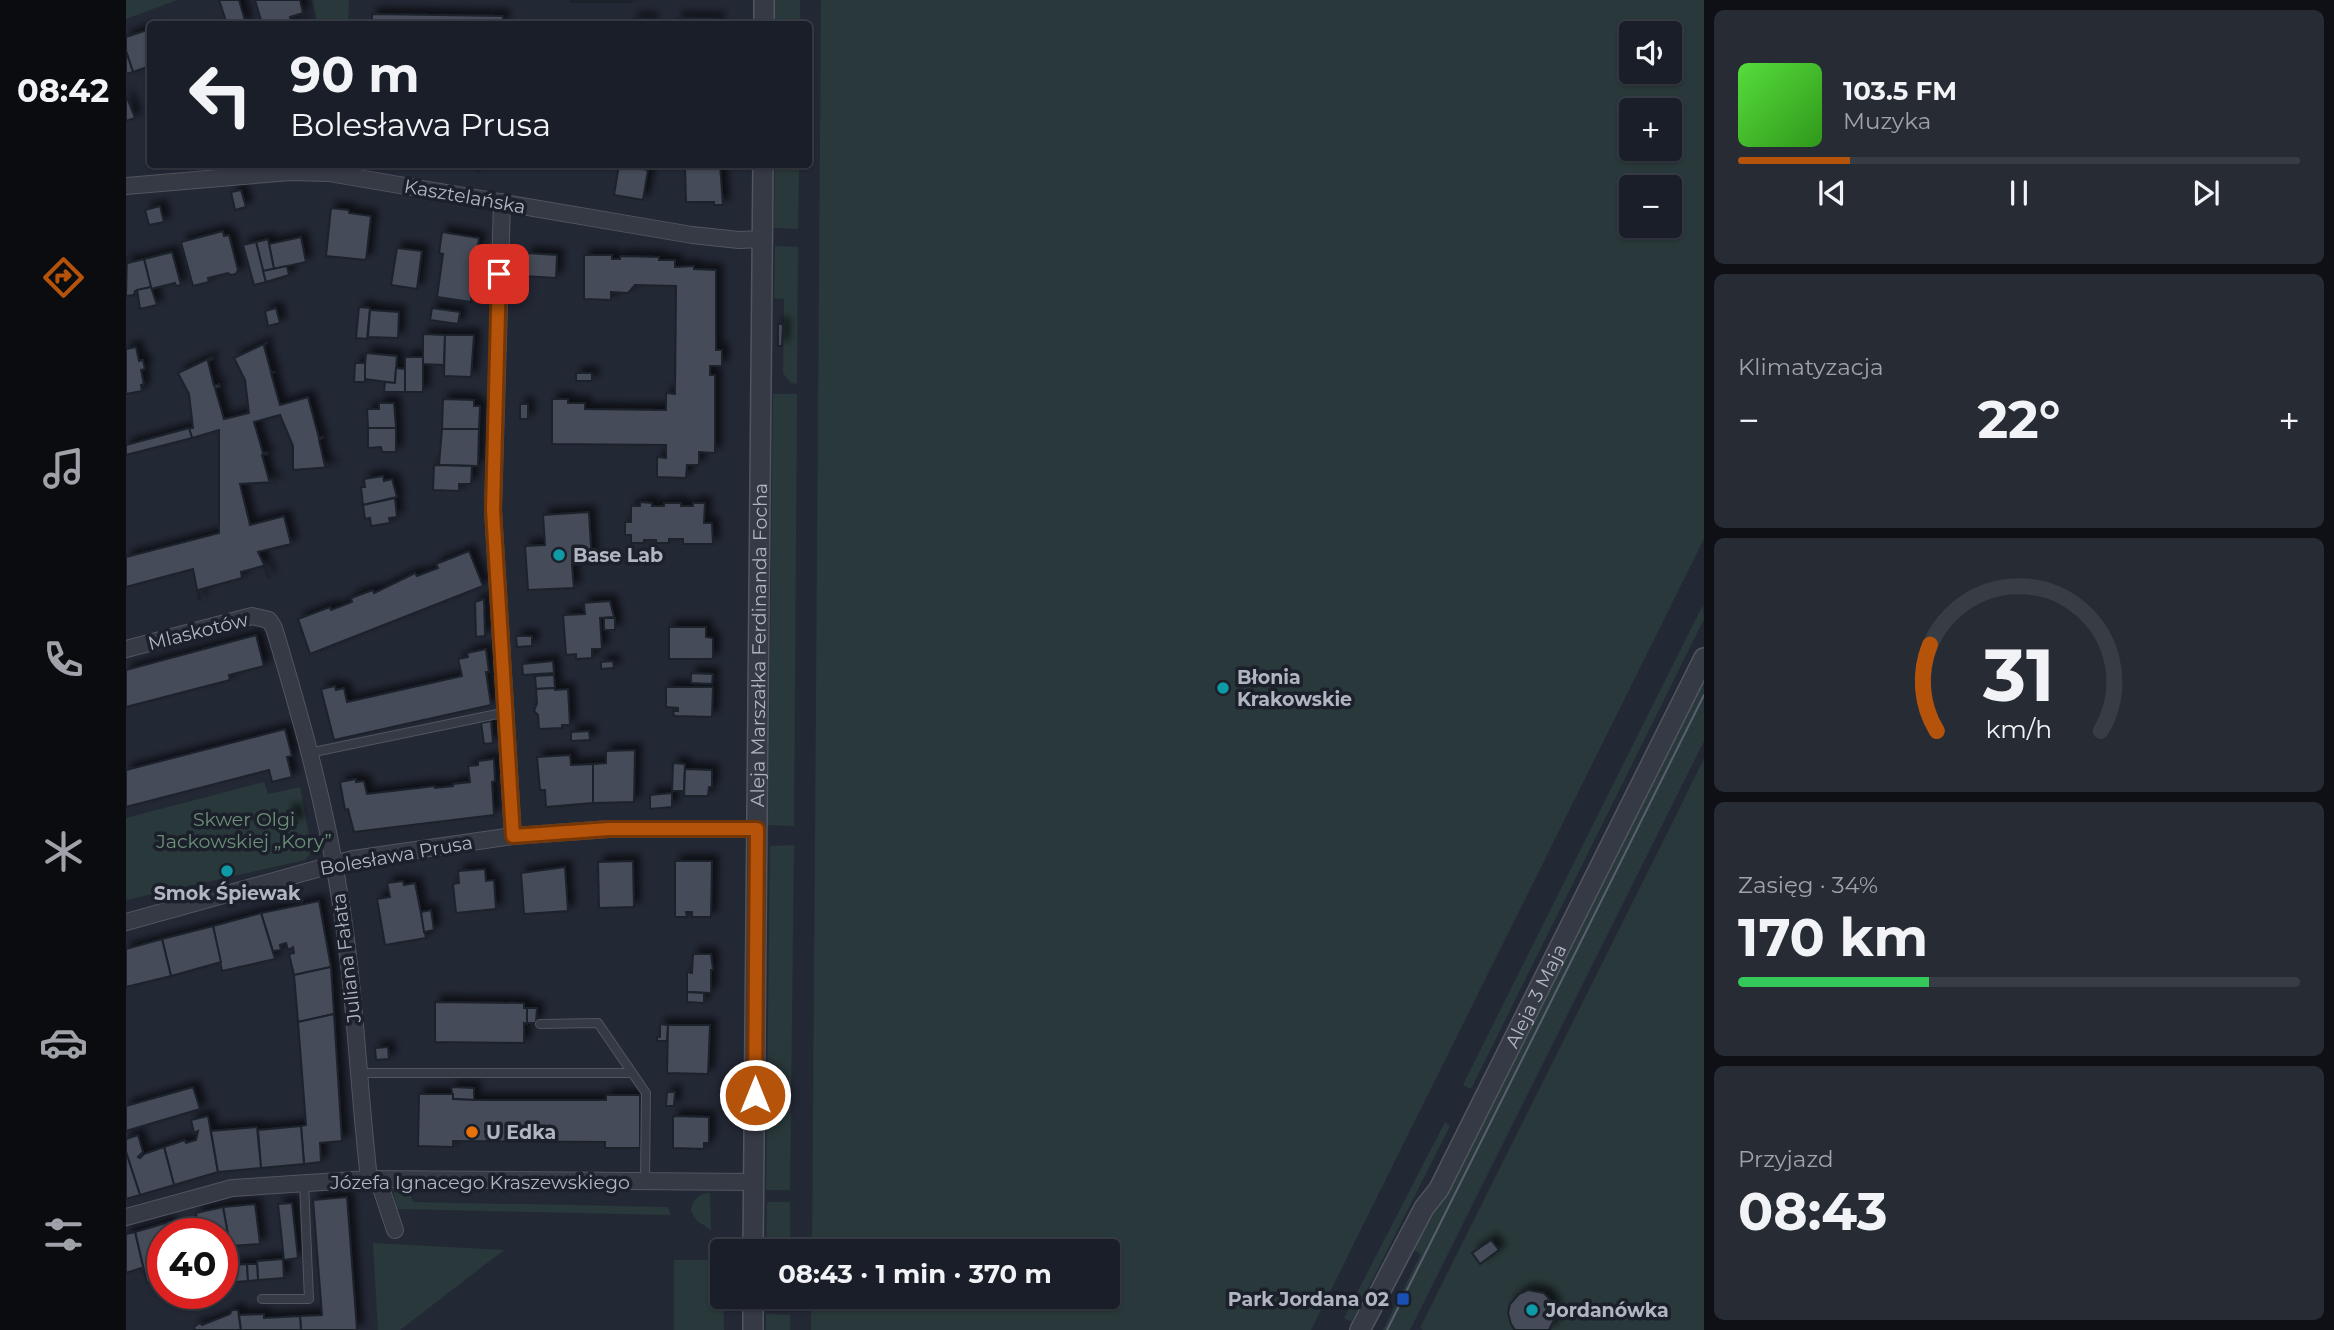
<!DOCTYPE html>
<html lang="pl">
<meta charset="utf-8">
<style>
body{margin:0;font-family:Montserrat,sans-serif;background:#272b34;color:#f1f3f6;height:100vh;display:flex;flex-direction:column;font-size:26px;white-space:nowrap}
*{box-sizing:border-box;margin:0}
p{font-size:23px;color:#9fa2a8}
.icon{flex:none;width:38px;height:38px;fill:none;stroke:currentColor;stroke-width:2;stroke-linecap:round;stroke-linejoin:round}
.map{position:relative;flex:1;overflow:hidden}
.details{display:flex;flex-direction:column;gap:10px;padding:10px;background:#0e1016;width:630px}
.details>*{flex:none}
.hud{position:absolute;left:21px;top:21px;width:665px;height:147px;border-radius:7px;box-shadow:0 2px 5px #0004,0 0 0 2px #383c45;background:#1a1e28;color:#f1f3f6;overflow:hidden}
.buttons{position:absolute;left:1493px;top:21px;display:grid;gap:14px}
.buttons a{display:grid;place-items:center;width:63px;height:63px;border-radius:7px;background:#1a1e28;box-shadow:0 2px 5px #0004,0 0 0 2px #383c45;font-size:35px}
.speed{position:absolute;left:21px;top:1218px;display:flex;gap:14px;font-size:35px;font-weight:700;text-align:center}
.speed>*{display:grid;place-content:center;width:91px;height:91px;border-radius:50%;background:#1a1e28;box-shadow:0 2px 5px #0004,0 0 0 2px #383c45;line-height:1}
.speed .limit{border:10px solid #d22;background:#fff;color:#111}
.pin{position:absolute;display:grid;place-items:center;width:60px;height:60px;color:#fff;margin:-30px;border-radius:14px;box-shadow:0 4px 10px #0006}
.me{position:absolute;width:77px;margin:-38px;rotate:0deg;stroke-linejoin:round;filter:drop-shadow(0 0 5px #0008)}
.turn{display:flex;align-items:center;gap:24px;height:147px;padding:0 28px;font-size:32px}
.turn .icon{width:91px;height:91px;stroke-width:2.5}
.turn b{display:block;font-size:49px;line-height:60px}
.big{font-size:52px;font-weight:700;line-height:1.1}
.details .card{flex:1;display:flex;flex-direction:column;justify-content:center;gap:10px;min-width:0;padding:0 24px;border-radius:10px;background:#272b34}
.details .dial{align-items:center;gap:0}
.dial svg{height:182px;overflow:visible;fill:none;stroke:#383c45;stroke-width:7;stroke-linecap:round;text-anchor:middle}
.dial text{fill:#f1f3f6;stroke:none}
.song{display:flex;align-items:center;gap:21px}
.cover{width:84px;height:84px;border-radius:10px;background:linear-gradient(135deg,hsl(110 70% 55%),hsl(110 70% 35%))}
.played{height:7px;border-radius:4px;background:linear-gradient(90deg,#b45309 20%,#383c45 20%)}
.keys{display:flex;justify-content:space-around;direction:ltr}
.heat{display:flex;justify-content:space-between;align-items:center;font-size:38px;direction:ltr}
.charge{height:10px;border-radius:5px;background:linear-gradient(90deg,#34c759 34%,#383c45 0)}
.trip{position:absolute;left:584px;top:1239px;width:410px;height:70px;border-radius:7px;background:#1a1e28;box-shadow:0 2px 5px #0004,0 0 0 2px #383c45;font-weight:700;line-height:70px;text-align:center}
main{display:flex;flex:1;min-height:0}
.menu{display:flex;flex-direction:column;width:126px;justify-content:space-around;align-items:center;background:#0a0c10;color:#9fa2a8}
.menu .icon{width:49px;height:49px}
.menu .active{color:#b45309}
.menu b{font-size:32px;color:#f1f3f6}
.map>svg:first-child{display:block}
</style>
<main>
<nav class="menu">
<b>08:42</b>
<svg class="icon active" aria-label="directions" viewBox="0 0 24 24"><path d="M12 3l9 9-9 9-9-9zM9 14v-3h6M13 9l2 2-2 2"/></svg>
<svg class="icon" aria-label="music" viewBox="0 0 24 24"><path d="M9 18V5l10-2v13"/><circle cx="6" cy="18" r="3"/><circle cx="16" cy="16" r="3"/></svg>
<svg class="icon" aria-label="phone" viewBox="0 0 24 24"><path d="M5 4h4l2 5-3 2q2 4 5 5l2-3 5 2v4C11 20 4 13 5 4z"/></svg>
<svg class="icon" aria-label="climate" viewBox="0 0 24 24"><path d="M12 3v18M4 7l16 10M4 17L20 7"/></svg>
<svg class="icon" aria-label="car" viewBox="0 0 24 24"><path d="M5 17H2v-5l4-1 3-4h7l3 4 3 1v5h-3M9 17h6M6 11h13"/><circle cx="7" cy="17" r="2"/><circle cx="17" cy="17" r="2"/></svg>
<svg class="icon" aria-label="filters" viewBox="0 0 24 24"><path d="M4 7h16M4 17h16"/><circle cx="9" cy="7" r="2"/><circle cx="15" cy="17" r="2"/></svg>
</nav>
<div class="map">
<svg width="1578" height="1330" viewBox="0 0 1578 1330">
<defs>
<filter id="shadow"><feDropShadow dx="6" dy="-6" stdDeviation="3.5" flood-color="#0009"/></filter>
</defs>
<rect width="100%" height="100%" fill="#232835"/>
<g fill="#29383a" fill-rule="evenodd">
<polygon points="0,0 51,0 0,19"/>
<polygon points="186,0 223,0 222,24 192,24"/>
<rect x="649" y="0" width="25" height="24"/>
<path d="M695,0H1578V539L1185,1330H685V1297H982V1251H686ZM1505,33H1544V72H1505ZM1505,110H1544V149H1505ZM1505,187H1544V226H1505Z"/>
<polygon points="649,165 673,165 672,229 648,228"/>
<polygon points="649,246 672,247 671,384 665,383 657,373 658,299 648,298"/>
<polygon points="647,394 671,394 668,826 642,825"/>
<polygon points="1577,605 1578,619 1345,1089 1337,1085"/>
<polygon points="1578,670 1578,741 1284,1330 1257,1330 1295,1254 1288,1250"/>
<polygon points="1578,759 1578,1330 1297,1330 1294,1328"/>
<polygon points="138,782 142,794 174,787 186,851 179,860 0,900 0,818"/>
<polygon points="668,845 664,1190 640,1190 644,846"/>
<polygon points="1319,1122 1324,1126 1225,1322 1218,1318"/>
<polygon points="266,1185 282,1185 287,1202 542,1207 544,1215 271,1209"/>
<path d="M584,1193L585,1230L571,1221L565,1211C566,1199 572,1194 584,1193Z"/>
<polygon points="641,1202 664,1202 664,1251 640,1251"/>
<polygon points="247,1243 359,1249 378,1250 274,1330 252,1330"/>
<polygon points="548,1260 597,1260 598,1330 548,1330"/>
<polygon points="640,1314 664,1315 664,1330 640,1330"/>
</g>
<g fill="#444b59" stroke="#1d222c" stroke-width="2" filter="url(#shadow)">
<polygon points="93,0 113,0 120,24 101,24"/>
<polygon points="129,0 174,0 177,13 164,17 166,24 177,21 178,24 136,24"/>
<rect x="444" y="0" width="62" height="2"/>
<polygon points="246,14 377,16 377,24 246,24"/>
<polygon points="551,18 592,19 592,24 551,24"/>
<rect x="507" y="19" width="18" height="5"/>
<polygon points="24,29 24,66 7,72 0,51 0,37"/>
<polygon points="0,51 7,72 0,74"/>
<polygon points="0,95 9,118 0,121"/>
<polygon points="319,164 355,164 354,171"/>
<polygon points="493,165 522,170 517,200 488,195"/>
<polygon points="594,165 597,205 588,205 588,202 560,202 559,166"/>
<polygon points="115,190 120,207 109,210 105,192"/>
<polygon points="34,206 38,222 23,225 19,210"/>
<polygon points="205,208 223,210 223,213 245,216 240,260 200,256"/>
<polygon points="97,231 98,236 103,235 112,270 110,274 105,275 102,273 82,278 83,282 67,286 55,242"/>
<polygon points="316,232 353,238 349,267 352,267 350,288 347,287 345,302 311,297 317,254 313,253"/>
<polygon points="175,237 180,262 148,269 143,244"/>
<polygon points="142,239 148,269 137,271 130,242"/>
<polygon points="130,242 140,282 128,285 117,245"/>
<polygon points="271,248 296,251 291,289 265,285"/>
<polygon points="46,252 55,285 50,286 49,283 25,289 18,259"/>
<polygon points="401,253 431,255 430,278 397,276"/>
<polygon points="458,255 486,255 486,259 494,259 494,256 533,257 533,260 549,260 549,267 568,266 568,269 590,270 590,350 596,350 596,366 584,366 584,375 589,375 589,453 573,452 573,465 561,465 560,478 531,477 531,457 540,458 540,445 426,444 426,399 442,399 442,403 459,403 459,409 540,410 540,393 549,394 550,286 509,285 502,293 485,292 485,300 458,299"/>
<polygon points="1,257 2,263 18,259 25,287 9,291 8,295 0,296"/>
<polygon points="161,266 163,275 140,282 137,271"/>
<polygon points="25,287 31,305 14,309 11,290"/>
<polygon points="233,307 244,308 241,339 230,338"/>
<polygon points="150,308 154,323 142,326 139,311"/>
<polygon points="306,308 334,312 332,324 304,320"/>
<polygon points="244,310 273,312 272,338 242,337"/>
<polygon points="652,324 657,324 656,346 652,346"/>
<polygon points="297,334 319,335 318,365 297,364"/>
<polygon points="319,335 348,335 345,377 318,376"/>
<polygon points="142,342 138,346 145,372 150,372 145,373 154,405 182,397 193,438 198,437 193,440 199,466 205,465 205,467 167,470 167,446 154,415 128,422 137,453 141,452 142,454 136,455 143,480 149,480 149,482 114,484 124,525 158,516 165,544 132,552 144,577 142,578 137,566 115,572 116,578 72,590 75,600 73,600 67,569 0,587 0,557 93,533 93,430 66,438 63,428 67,428 63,394 52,373 86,357 87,359 82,361 88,386 93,384 94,387 89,388 98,419 123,413 119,380 108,358"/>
<polygon points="10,347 13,361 17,360 19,369 15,370 18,384 15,385 16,391 0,394 0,349"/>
<polygon points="240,353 271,356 269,383 238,379"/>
<rect x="279" y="357" width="18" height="35"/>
<polygon points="229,363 239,363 239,382 228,382"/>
<polygon points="270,368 279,369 279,392 258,392 259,382 269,383"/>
<rect x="450" y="373" width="16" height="8"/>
<polygon points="317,399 348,400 348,406 354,406 353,429 316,429"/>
<polygon points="253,403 268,403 270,428 242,428 241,409 253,409"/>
<rect x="394" y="404" width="8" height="15"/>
<polygon points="63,428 66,438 0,455 0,445"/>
<polygon points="242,428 270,428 270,452 256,452 255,447 242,448"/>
<polygon points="316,429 353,429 352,466 313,465"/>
<polygon points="308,465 346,466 345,484 333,484 333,491 307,490"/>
<polygon points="257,476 258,481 266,479 271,497 237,505 235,487 239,487 238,479"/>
<polygon points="269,498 271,517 263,518 264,523 245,526 244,518 239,519 237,505"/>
<polygon points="514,502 526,503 526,506 538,506 538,503 555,503 555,506 567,506 567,503 579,503 578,523 586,523 587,544 557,544 557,539 543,539 543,543 530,543 530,540 518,540 518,543 505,543 505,535 499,535 499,522 505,522 505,506 514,506"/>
<polygon points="463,512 466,564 446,565 448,588 402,590 399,546 419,545 417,515"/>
<polygon points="343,551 357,586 184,654 172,619 204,607 205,610 226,602 225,598 247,590 248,593 289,573 291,576 312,568 310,564"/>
<polygon points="358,599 359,636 350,637 349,602"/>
<polygon points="484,601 488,617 474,618 476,649 466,649 466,658 450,659 450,654 440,655 437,615 459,614 458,604 455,603"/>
<rect x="478" y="618" width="11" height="12"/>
<polygon points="543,627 580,627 580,637 587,638 587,659 543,659"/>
<polygon points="130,635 138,666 103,675 104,680 0,707 0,670"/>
<polygon points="390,636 406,636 406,646 391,647"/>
<polygon points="360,649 363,672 360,672 365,705 208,740 195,689 209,686 210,690 218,688 221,702 336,676 332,659 342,657 341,653"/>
<polygon points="427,661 428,673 397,675 396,664"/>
<polygon points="487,661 488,668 475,669 475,662"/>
<polygon points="565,673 587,674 586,684 565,683"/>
<polygon points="428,675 429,688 410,689 409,676"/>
<polygon points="540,687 587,687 586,717 548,716 547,711 552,711 552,708 540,707"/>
<polygon points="429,688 429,690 442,689 444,725 436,725 436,728 413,729 412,715 408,711 411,703 410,689"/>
<polygon points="365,721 367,743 358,744 355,723"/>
<polygon points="159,729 166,756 161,757 166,777 146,782 143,770 0,807 0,770"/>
<polygon points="463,731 464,740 445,741 445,732"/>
<polygon points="509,750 508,802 467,803 467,764 480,763 480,751"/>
<polygon points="444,755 445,765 467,764 467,803 420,807 419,790 414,790 411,757"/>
<polygon points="368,759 369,781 366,782 368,815 228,832 222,809 219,810 214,782 230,779 230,782 238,781 241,794 309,786 309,788 327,786 327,784 344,782 342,766 352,765 352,761"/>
<polygon points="547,763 559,764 558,791 546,791"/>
<polygon points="559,769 586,770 586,787 583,787 582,796 558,796"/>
<polygon points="546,793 546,807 524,809 524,795"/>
<polygon points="168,810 171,823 164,825 161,811"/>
<polygon points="507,861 508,907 473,908 472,862"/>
<polygon points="549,861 586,861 585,917 566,917 566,912 560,912 561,917 549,917"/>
<polygon points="439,867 442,911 398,914 395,873"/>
<polygon points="359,869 360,881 368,880 370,909 330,913 327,884 333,883 332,871"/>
<polygon points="277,881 278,885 289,883 300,938 259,945 251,899 264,897 261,883"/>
<polygon points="193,901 205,967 168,975 163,954 168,953 167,947 162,950 160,943 154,945 155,950 147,951 135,913"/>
<polygon points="305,910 308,930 298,932 295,912"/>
<polygon points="135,913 149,959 96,971 87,926"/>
<polygon points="87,926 95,962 45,976 36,939"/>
<polygon points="36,939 45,976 0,987 0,949"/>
<polygon points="567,954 585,954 587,970 585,970 585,993 561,992 561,972 566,973"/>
<polygon points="205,967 208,1014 172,1022 168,975"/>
<polygon points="561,992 578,993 578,1003 561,1002"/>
<polygon points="309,1002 398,1003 398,1008 401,1008 401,1024 398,1023 398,1043 309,1042"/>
<polygon points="401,1008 411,1008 410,1023 401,1023"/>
<polygon points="208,1014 216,1141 194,1143 195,1162 178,1164 175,1126 180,1125 172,1022"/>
<polygon points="534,1024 542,1025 541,1041 531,1041 531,1037 534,1037"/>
<polygon points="542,1025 584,1025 582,1074 541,1073"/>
<polygon points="262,1047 263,1059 250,1060 249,1048"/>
<polygon points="67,1087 74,1109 0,1131 0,1106"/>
<polygon points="325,1087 348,1088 348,1100 327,1099"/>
<polygon points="541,1092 549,1092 548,1106 540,1106"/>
<polygon points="293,1094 327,1094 327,1099 348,1100 480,1100 480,1095 514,1095 514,1148 479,1148 479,1142 327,1141 327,1147 292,1146"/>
<polygon points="82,1116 92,1172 48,1185 38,1147 59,1140 60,1143 70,1140 72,1131 68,1133 65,1120"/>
<polygon points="547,1116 583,1117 583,1143 578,1143 578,1149 547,1148"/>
<polygon points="175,1126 178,1164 135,1168 132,1130"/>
<polygon points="131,1127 135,1168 92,1172 85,1131"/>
<polygon points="12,1135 17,1152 12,1157 14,1158 18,1154 38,1147 48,1185 14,1195 0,1152 0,1139"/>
<polygon points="0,1152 14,1195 0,1199"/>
<polygon points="221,1197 231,1330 175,1330 174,1316 196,1315 187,1200"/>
<polygon points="166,1203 172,1258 158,1260 152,1204"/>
<polygon points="129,1204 134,1244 104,1246 97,1207"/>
<polygon points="97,1207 104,1246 96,1248 96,1234 73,1234 70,1213"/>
<polygon points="43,1222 46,1234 37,1234 37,1262 29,1260 28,1263 31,1268 35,1267 37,1280 21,1283 9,1232"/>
<polygon points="9,1232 18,1271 16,1272 15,1268 0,1273 0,1234"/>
<polygon points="1365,1240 1373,1250 1354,1264 1346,1253"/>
<polygon points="157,1259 158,1278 132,1280 131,1261"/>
<polygon points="121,1264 122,1281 109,1282 108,1265"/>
<polygon points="121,1264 131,1264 132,1280 122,1281"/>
<polygon points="1402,1290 1418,1293 1427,1303 1429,1318 1423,1330 1389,1330 1385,1324 1382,1313 1384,1304 1393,1294"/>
<polygon points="106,1310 112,1310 115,1330 69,1330 68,1327 72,1324 74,1323 76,1325 104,1314"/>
<polygon points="138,1314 138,1318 174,1316 175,1330 115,1330 113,1315"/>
</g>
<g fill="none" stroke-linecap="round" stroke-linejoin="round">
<defs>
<g id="service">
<polyline points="183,753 381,712"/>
<polyline points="414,1024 472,1023 520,1093 519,1182"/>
<polyline points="232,1073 506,1073"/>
<polyline points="136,1299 183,1299 178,1183"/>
</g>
<g id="minor">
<polyline points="0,186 164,172 203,173 566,235 613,240 636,239"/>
<polyline points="376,202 367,510 387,836"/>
<path d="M0,649L126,616L143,620L148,628C174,714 199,803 213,892C229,987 232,1083 243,1179"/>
<polyline points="0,922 227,859 387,836 483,829 631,829"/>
<polyline points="252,1179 269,1230"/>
<polyline points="0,1217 106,1188 243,1179 628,1182"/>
</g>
<g id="tertiary">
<polyline points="638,24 638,0"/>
<path id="s1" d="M627,1251L637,164"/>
<polyline points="627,1330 627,1297"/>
<path id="s2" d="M1234,1330L1298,1208L1313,1189L1578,658"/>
</g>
</defs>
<use href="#service" stroke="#515560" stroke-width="10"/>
<use href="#minor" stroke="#515560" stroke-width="18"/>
<use href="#tertiary" stroke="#515560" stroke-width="22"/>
<use href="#service" stroke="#363a45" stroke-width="8"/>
<use href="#minor" stroke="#363a45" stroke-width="16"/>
<use href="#tertiary" stroke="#363a45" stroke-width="19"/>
<polyline stroke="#5a606e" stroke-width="2" points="1261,1330 1578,695"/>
</g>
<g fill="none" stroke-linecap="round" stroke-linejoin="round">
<defs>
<polyline id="route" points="373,274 367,510 387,836 483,829 631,829 629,1095"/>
</defs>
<use href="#route" stroke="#753606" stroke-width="18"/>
<use href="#route" stroke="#b45309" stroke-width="12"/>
</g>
<g fill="#0f9aa8" stroke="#1b202a" stroke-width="2.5">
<circle cx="433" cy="555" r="7"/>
<circle cx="1097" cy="688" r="7"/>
<circle cx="101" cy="871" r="7"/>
<circle cx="1406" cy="1310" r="7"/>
</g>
<circle fill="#e8710a" stroke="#1b202a" stroke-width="2.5" cx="346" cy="1132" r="7"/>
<rect fill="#1a4fb4" stroke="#1b202a" stroke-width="2.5" x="1270" y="1292" width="14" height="14" rx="3.5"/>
<g text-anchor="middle" stroke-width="7" stroke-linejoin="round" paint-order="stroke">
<g font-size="19" fill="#b1b5c2" stroke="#1b202a">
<text transform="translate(339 196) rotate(10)" y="7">Kasztelańska</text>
<text transform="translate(72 631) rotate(-14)" y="7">Mlaskotów</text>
<text dy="7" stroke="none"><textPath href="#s1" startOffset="606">Aleja Marszałka Ferdinanda Focha</textPath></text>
<text transform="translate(270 855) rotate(-10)" y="7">Bolesława Prusa</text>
<text transform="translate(220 958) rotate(-97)" y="7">Juliana Fałata</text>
<text dy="7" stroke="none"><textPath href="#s2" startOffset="378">Aleja 3 Maja</textPath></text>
<text x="354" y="1189">Józefa Ignacego Kraszewskiego</text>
</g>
<g font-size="19" font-weight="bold" fill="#b1b5c2" stroke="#1b202a" text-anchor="start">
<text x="447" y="562">Base Lab</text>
<text x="1111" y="684">Błonia<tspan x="1111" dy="22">Krakowskie</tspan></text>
<text x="101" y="900" text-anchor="middle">Smok Śpiewak</text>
<text x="360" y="1139">U Edka</text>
<text x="1263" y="1306" text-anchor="end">Park Jordana 02</text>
<text x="1420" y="1317">Jordanówka</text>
</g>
<g font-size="19" fill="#6b8f78" stroke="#1b202a">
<text x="118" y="826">Skwer Olgi<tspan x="118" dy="22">Jackowskiej „Kory”</tspan></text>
</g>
</g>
</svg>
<div class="buttons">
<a><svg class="icon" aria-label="sound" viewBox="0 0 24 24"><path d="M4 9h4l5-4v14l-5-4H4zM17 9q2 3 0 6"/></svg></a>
<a>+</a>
<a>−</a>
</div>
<div class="speed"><div class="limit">40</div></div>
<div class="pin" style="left:373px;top:274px;background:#d93025"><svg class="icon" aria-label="arrive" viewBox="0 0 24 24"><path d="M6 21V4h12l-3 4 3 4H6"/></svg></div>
<svg class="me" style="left:629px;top:1095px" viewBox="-20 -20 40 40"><circle r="17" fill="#b45309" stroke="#fff" stroke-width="3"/><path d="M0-11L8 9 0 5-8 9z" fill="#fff"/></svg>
<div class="trip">08:43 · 1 min · 370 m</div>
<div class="hud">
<div class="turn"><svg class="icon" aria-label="left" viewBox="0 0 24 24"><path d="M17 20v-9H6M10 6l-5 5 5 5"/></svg><div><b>90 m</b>Bolesława Prusa</div></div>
</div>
</div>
<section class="details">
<div class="card">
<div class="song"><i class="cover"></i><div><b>103.5 FM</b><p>Muzyka</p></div></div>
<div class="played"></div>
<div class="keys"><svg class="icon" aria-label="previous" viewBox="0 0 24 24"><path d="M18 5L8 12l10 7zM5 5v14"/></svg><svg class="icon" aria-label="pause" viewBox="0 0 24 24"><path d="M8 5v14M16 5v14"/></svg><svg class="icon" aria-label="next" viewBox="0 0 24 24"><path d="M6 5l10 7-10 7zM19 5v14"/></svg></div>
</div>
<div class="card"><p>Klimatyzacja</p>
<div class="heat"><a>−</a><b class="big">22°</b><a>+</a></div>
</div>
<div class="card dial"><svg viewBox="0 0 100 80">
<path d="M14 69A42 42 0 1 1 86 69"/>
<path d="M14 69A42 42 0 0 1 11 31" stroke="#b45309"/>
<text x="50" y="56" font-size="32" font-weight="700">31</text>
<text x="50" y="72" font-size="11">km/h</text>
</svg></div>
<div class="card"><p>Zasięg · 34%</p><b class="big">170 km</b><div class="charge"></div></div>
<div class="card"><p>Przyjazd</p><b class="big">08:43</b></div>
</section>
</main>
